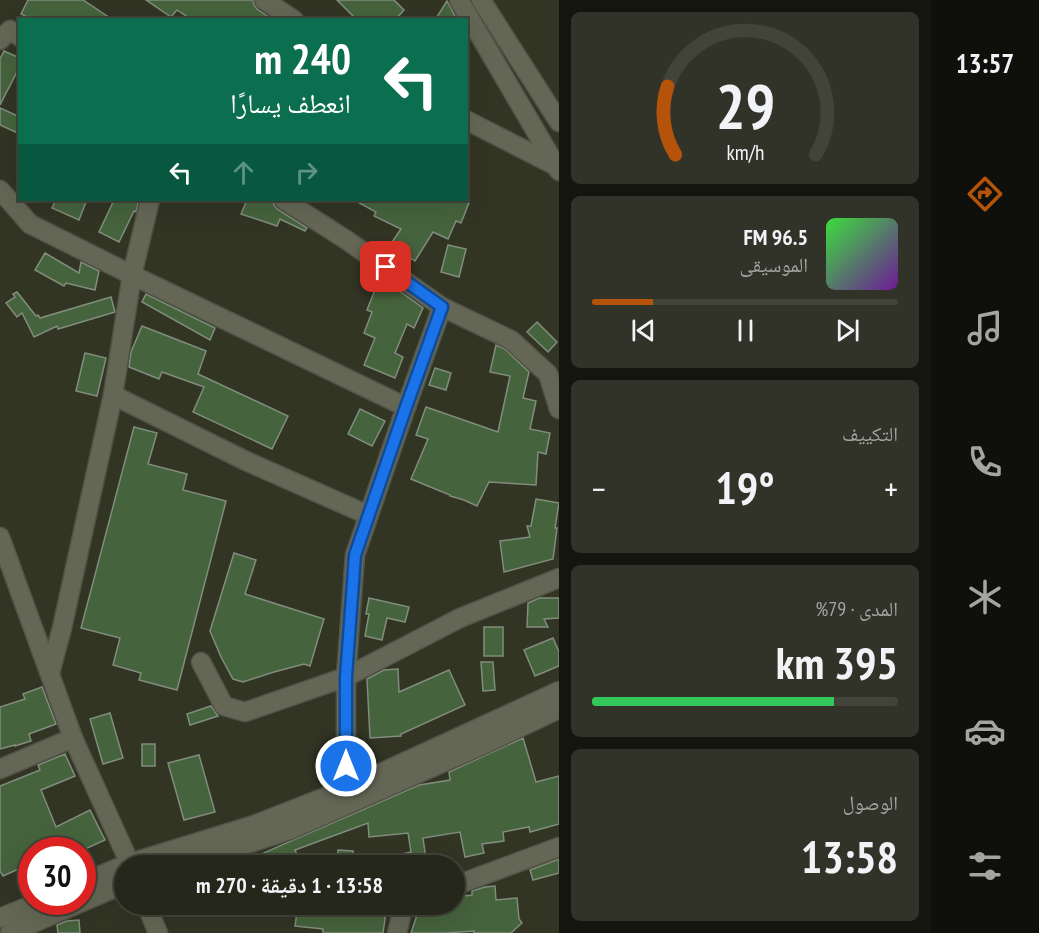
<!DOCTYPE html>
<html lang="ar">
<meta charset="utf-8">
<style>
body{margin:0;font-family:"PT Sans Narrow","Noto Naskh Arabic",sans-serif;background:#323328;color:#f1f3f6;direction:rtl;height:100vh;display:flex;flex-direction:column;font-size:22px;white-space:nowrap}
*{box-sizing:border-box;margin:0}
p{font-size:20px;color:#a4a5a3}
.icon{flex:none;width:33px;height:33px;fill:none;stroke:currentColor;stroke-width:2;stroke-linecap:round;stroke-linejoin:round}
.map{position:relative;flex:1;overflow:hidden;direction:ltr}
.details{display:flex;flex-direction:column;gap:12px;padding:12px;background:#15150f;width:372px}
.details>*{flex:none}
.top-card{position:absolute;left:18px;top:18px;width:450px;height:183px;border-radius:0px;box-shadow:0 6px 24px #0002,0 0 0 2px #42443a;direction:rtl;background:#0b6e4f;color:#fff;overflow:hidden}
.speed{position:absolute;left:18px;top:837px;display:flex;gap:12px;font-size:30px;font-weight:700;text-align:center}
.speed>*{display:grid;place-content:center;width:78px;height:78px;border-radius:50%;background:#26271b;box-shadow:0 6px 24px #0002,0 0 0 2px #42443a;line-height:1}
.speed .limit{border:9px solid #d22;background:#fff;color:#111}
.pin{position:absolute;display:grid;place-items:center;width:51px;height:51px;color:#fff;margin:-26px;border-radius:12px;box-shadow:0 3px 9px #0006}
.me{position:absolute;width:66px;margin:-33px;rotate:0deg;stroke-linejoin:round;filter:drop-shadow(0 0 4px #0008)}
.turn{display:flex;align-items:center;gap:21px;height:126px;padding:0 18px;font-size:27px}
.turn .icon{width:78px;height:78px;stroke-width:2.5}
.turn b{display:block;font-size:42px;line-height:51px}
.lanes{display:flex;align-items:center;height:57px;padding:0 18px;background:#0003;justify-content:center;gap:30px;direction:ltr}
.lanes .off{opacity:.35}
.big{font-size:45px;font-weight:700;line-height:1.1}
.details .card{flex:1;display:flex;flex-direction:column;justify-content:center;gap:9px;min-width:0;padding:0 21px;border-radius:9px;background:#323328}
.details .dial{align-items:center;gap:0}
.dial svg{height:156px;overflow:visible;fill:none;stroke:#42443a;stroke-width:7;stroke-linecap:round;text-anchor:middle}
.dial text{fill:#f1f3f6;stroke:none}
.song{display:flex;align-items:center;gap:18px}
.cover{width:72px;height:72px;border-radius:9px;background:linear-gradient(135deg,hsl(120 70% 55%),hsl(280 70% 35%))}
.played{height:6px;border-radius:3px;background:linear-gradient(90deg,#b45309 20%,#42443a 20%)}
.keys{display:flex;justify-content:space-around;direction:ltr}
.heat{display:flex;justify-content:space-between;align-items:center;font-size:33px;direction:ltr}
.charge{height:9px;border-radius:4px;background:linear-gradient(90deg,#34c759 79%,#42443a 0)}
.trip{position:absolute;left:114px;top:855px;width:351px;height:60px;border-radius:30px;background:#26271b;box-shadow:0 6px 24px #0002,0 0 0 2px #42443a;font-weight:700;line-height:60px;text-align:center;direction:rtl}
main{display:flex;flex:1;min-height:0}
.tabs{display:flex;flex-direction:column;width:108px;justify-content:space-around;align-items:center;background:#0f100b;color:#a4a5a3}
.tabs .icon{width:42px;height:42px}
.tabs .selected{color:#b45309}
.tabs b{font-size:27px;color:#f1f3f6}
.map>svg:first-child{display:block}
</style>
<main>
<nav class="tabs">
<b>13:57</b>
<svg class="icon selected" aria-label="directions" viewBox="0 0 24 24"><path d="M12 3l9 9-9 9-9-9zM9 14v-3h6M13 9l2 2-2 2"/></svg>
<svg class="icon" aria-label="music" viewBox="0 0 24 24"><path d="M9 18V5l10-2v13"/><circle cx="6" cy="18" r="3"/><circle cx="16" cy="16" r="3"/></svg>
<svg class="icon" aria-label="phone" viewBox="0 0 24 24"><path d="M5 4h4l2 5-3 2q2 4 5 5l2-3 5 2v4C11 20 4 13 5 4z"/></svg>
<svg class="icon" aria-label="climate" viewBox="0 0 24 24"><path d="M12 3v18M4 7l16 10M4 17L20 7"/></svg>
<svg class="icon" aria-label="car" viewBox="0 0 24 24"><path d="M5 17H2v-5l4-1 3-4h7l3 4 3 1v5h-3M9 17h6M6 11h13"/><circle cx="7" cy="17" r="2"/><circle cx="17" cy="17" r="2"/></svg>
<svg class="icon" aria-label="filters" viewBox="0 0 24 24"><path d="M4 7h16M4 17h16"/><circle cx="9" cy="7" r="2"/><circle cx="15" cy="17" r="2"/></svg>
</nav>
<section class="details">
<div class="card dial"><svg viewBox="0 0 100 80">
<path d="M14 69A42 42 0 1 1 86 69"/>
<path d="M14 69A42 42 0 0 1 10 34" stroke="#b45309"/>
<text x="50" y="56" font-size="32" font-weight="700">29</text>
<text x="50" y="72" font-size="11">km/h</text>
</svg></div>
<div class="card">
<div class="song"><i class="cover"></i><div><b>96.5 FM</b><p>الموسيقى</p></div></div>
<div class="played"></div>
<div class="keys"><svg class="icon" aria-label="previous" viewBox="0 0 24 24"><path d="M18 5L8 12l10 7zM5 5v14"/></svg><svg class="icon" aria-label="pause" viewBox="0 0 24 24"><path d="M8 5v14M16 5v14"/></svg><svg class="icon" aria-label="next" viewBox="0 0 24 24"><path d="M6 5l10 7-10 7zM19 5v14"/></svg></div>
</div>
<div class="card"><p>التكييف</p>
<div class="heat"><a>−</a><b class="big">19°</b><a>+</a></div>
</div>
<div class="card"><p>المدى · 79%</p><b class="big">395 km</b><div class="charge"></div></div>
<div class="card"><p>الوصول</p><b class="big">13:58</b></div>
</section>
<div class="map">
<svg width="559" height="933" viewBox="0 0 559 933">
<rect width="100%" height="100%" fill="#323424"/>
<g fill="#45633d" stroke="#818d7d" stroke-width="1.5">
<polygon points="28,0 83,0 113,20 33,20 21,14"/>
<polygon points="146,0 253,0 254,5 257,9 273,20 192,20 177,10 171,17"/>
<polygon points="337,0 394,0 404,10 395,20 357,20"/>
<polygon points="447,1 457,20 435,20"/>
<polygon points="4,51 20,58 20,66 0,105 0,59"/>
<polygon points="0,108 20,117 20,134 0,125"/>
<polygon points="56,200 80,200 86,202 79,220 52,208"/>
<polygon points="114,200 139,200 136,212 134,211 119,242 99,232"/>
<polygon points="247,200 273,200 274,205 277,209 307,228 305,231 280,219 277,226 241,214"/>
<polygon points="354,200 461,200 469,203 461,223 456,221 448,239 433,232 415,261 390,245 401,229 374,216 376,212"/>
<polygon points="448,245 466,249 459,277 441,272"/>
<polygon points="45,253 79,273 81,262 99,271 95,290 66,283 64,286 35,270"/>
<polygon points="380,277 423,308 414,328 407,324 395,353 403,357 395,378 364,365 375,338 364,333 372,312 367,310"/>
<polygon points="17,292 36,316 38,315 40,318 111,297 115,312 58,329 57,326 34,337 22,313 17,317 6,303 15,297 13,294"/>
<polygon points="146,294 215,328 210,340 142,302"/>
<polygon points="537,322 557,342 548,352 527,332"/>
<polygon points="142,326 206,351 198,374 288,416 272,449 193,412 204,387 162,372 159,379 129,367 131,352"/>
<polygon points="496,345 505,349 529,372 523,398 536,401 530,429 550,433 546,454 538,452 536,485 489,482 477,506 464,500 450,496 450,495 411,479 428,439 416,435 426,407 498,432 510,376 490,372"/>
<polygon points="85,353 106,358 97,396 76,391"/>
<polygon points="435,368 451,373 446,390 429,385"/>
<polygon points="360,409 385,421 372,446 348,434"/>
<polygon points="134,427 157,433 148,464 187,474 183,490 226,501 177,690 139,680 141,673 113,665 120,638 81,628"/>
<polygon points="536,499 559,503 555,528 557,528 553,559 504,572 500,541 530,537 527,526 531,526"/>
<polygon points="234,553 256,560 245,594 324,619 310,666 304,664 274,672 243,682 233,679 221,657 210,631"/>
<polygon points="369,598 409,607 405,622 387,618 382,640 365,636 369,614 366,614"/>
<polygon points="539,598 559,598 559,618 544,619 548,627 527,627 528,603"/>
<rect x="484" y="627" width="19" height="29"/>
<polygon points="553,638 559,652 559,666 535,676 524,650"/>
<polygon points="481,662 493,662 495,690 483,691"/>
<polygon points="398,669 399,692 449,670 465,705 401,734 401,736 370,738 367,679 384,670"/>
<polygon points="42,687 56,724 29,734 31,741 15,746 15,745 0,749 0,707 25,699 23,694"/>
<polygon points="211,706 218,716 190,725 187,714"/>
<polygon points="110,713 123,758 103,764 90,719"/>
<polygon points="523,738 536,782 559,776 559,824 530,832 529,827 503,832 504,841 482,844 484,853 465,857 460,832 423,838 427,866 404,866 402,854 411,852 408,833 369,837 368,823 295,850 298,857 277,866 234,866 419,785 450,780 449,772"/>
<rect x="142" y="744" width="13" height="22"/>
<polygon points="65,754 75,776 41,790 56,827 90,810 105,840 83,850 32,850 32,863 3,876 0,871 0,786 40,770 38,765"/>
<polygon points="199,755 215,812 184,820 168,763"/>
<polygon points="338,850 353,851 353,866 337,866"/>
<polygon points="559,859 559,873 533,880 530,870"/>
<polygon points="495,886 496,900 517,898 519,919 522,923 511,933 474,933 474,931 445,933 411,933 420,906 434,910 433,904 454,904 454,897 472,895 472,891 485,887"/>
<polygon points="298,904 380,904 379,911 386,912 383,933 323,933 323,929 295,926"/>
<polygon points="79,920 80,933 58,933 57,925 67,921"/>
</g>
<g fill="none" stroke-linecap="round" stroke-linejoin="round">
<defs>
<g id="minor">
<polyline points="264,0 294,20"/>
<polyline points="459,0 559,171"/>
<polyline points="481,0 559,122"/>
<polyline points="0,40 10,30 20,37"/>
<polyline points="466,120 554,165 556,164"/>
<polyline points="0,190 30,224 132,275 406,407"/>
<polyline points="284,200 348,241 442,307 511,340 548,374 559,409"/>
<polyline points="113,395 246,461 368,515"/>
<polyline points="0,537 73,738 131,866"/>
<polyline points="201,662 224,706 245,712 346,677 460,618 559,578"/>
<polyline points="50,673 62,628 113,395 132,275 150,200"/>
<polyline points="0,769 73,738"/>
<polyline points="346,789 346,677 355,555 406,407 442,307"/>
<polyline points="179,866 290,830 476,748 559,709"/>
<polyline points="82,883 130,863 254,825 346,789 559,691"/>
<polyline points="454,886 559,847"/>
<polyline points="146,904 158,933"/>
<polyline points="0,918 39,902"/>
<polyline points="10,933 124,884"/>
<polyline points="397,933 403,908 409,904"/>
</g>
</defs>
<use href="#minor" stroke="#515345" stroke-width="21"/>
<use href="#minor" stroke="#656756" stroke-width="18"/>
</g>
<g fill="none" stroke-linecap="round" stroke-linejoin="round">
<defs>
<polyline id="route" points="346,766 346,677 355,555 406,407 442,307 386,267"/>
</defs>
<use href="#route" stroke="#114b97" stroke-width="15"/>
<use href="#route" stroke="#1a73e8" stroke-width="10"/>
</g>
</svg>
<div class="speed"><div class="limit">30</div></div>
<div class="pin" style="left:386px;top:267px;background:#d93025"><svg class="icon" aria-label="arrive" viewBox="0 0 24 24"><path d="M6 21V4h12l-3 4 3 4H6"/></svg></div>
<svg class="me" style="left:346px;top:766px" viewBox="-20 -20 40 40"><circle r="17" fill="#1a73e8" stroke="#fff" stroke-width="3"/><path d="M0-11L8 9 0 5-8 9z" fill="#fff"/></svg>
<div class="trip">13:58 · 1 دقيقة · 270 m</div>
<div class="top-card">
<div class="turn"><svg class="icon" aria-label="left" viewBox="0 0 24 24"><path d="M17 20v-9H6M10 6l-5 5 5 5"/></svg><div><b>240 m</b>انعطف يسارًا</div></div>
<div class="lanes"><svg class="icon" aria-label="left" viewBox="0 0 24 24"><path d="M17 20v-9H6M10 6l-5 5 5 5"/></svg><svg class="icon off" aria-label="ahead" viewBox="0 0 24 24"><path d="M12 20V5M6 11l6-6 6 6"/></svg><svg class="icon off" aria-label="right" viewBox="0 0 24 24"><path d="M7 20v-9h11M14 6l5 5-5 5"/></svg></div>
</div>
</div>
</main>
